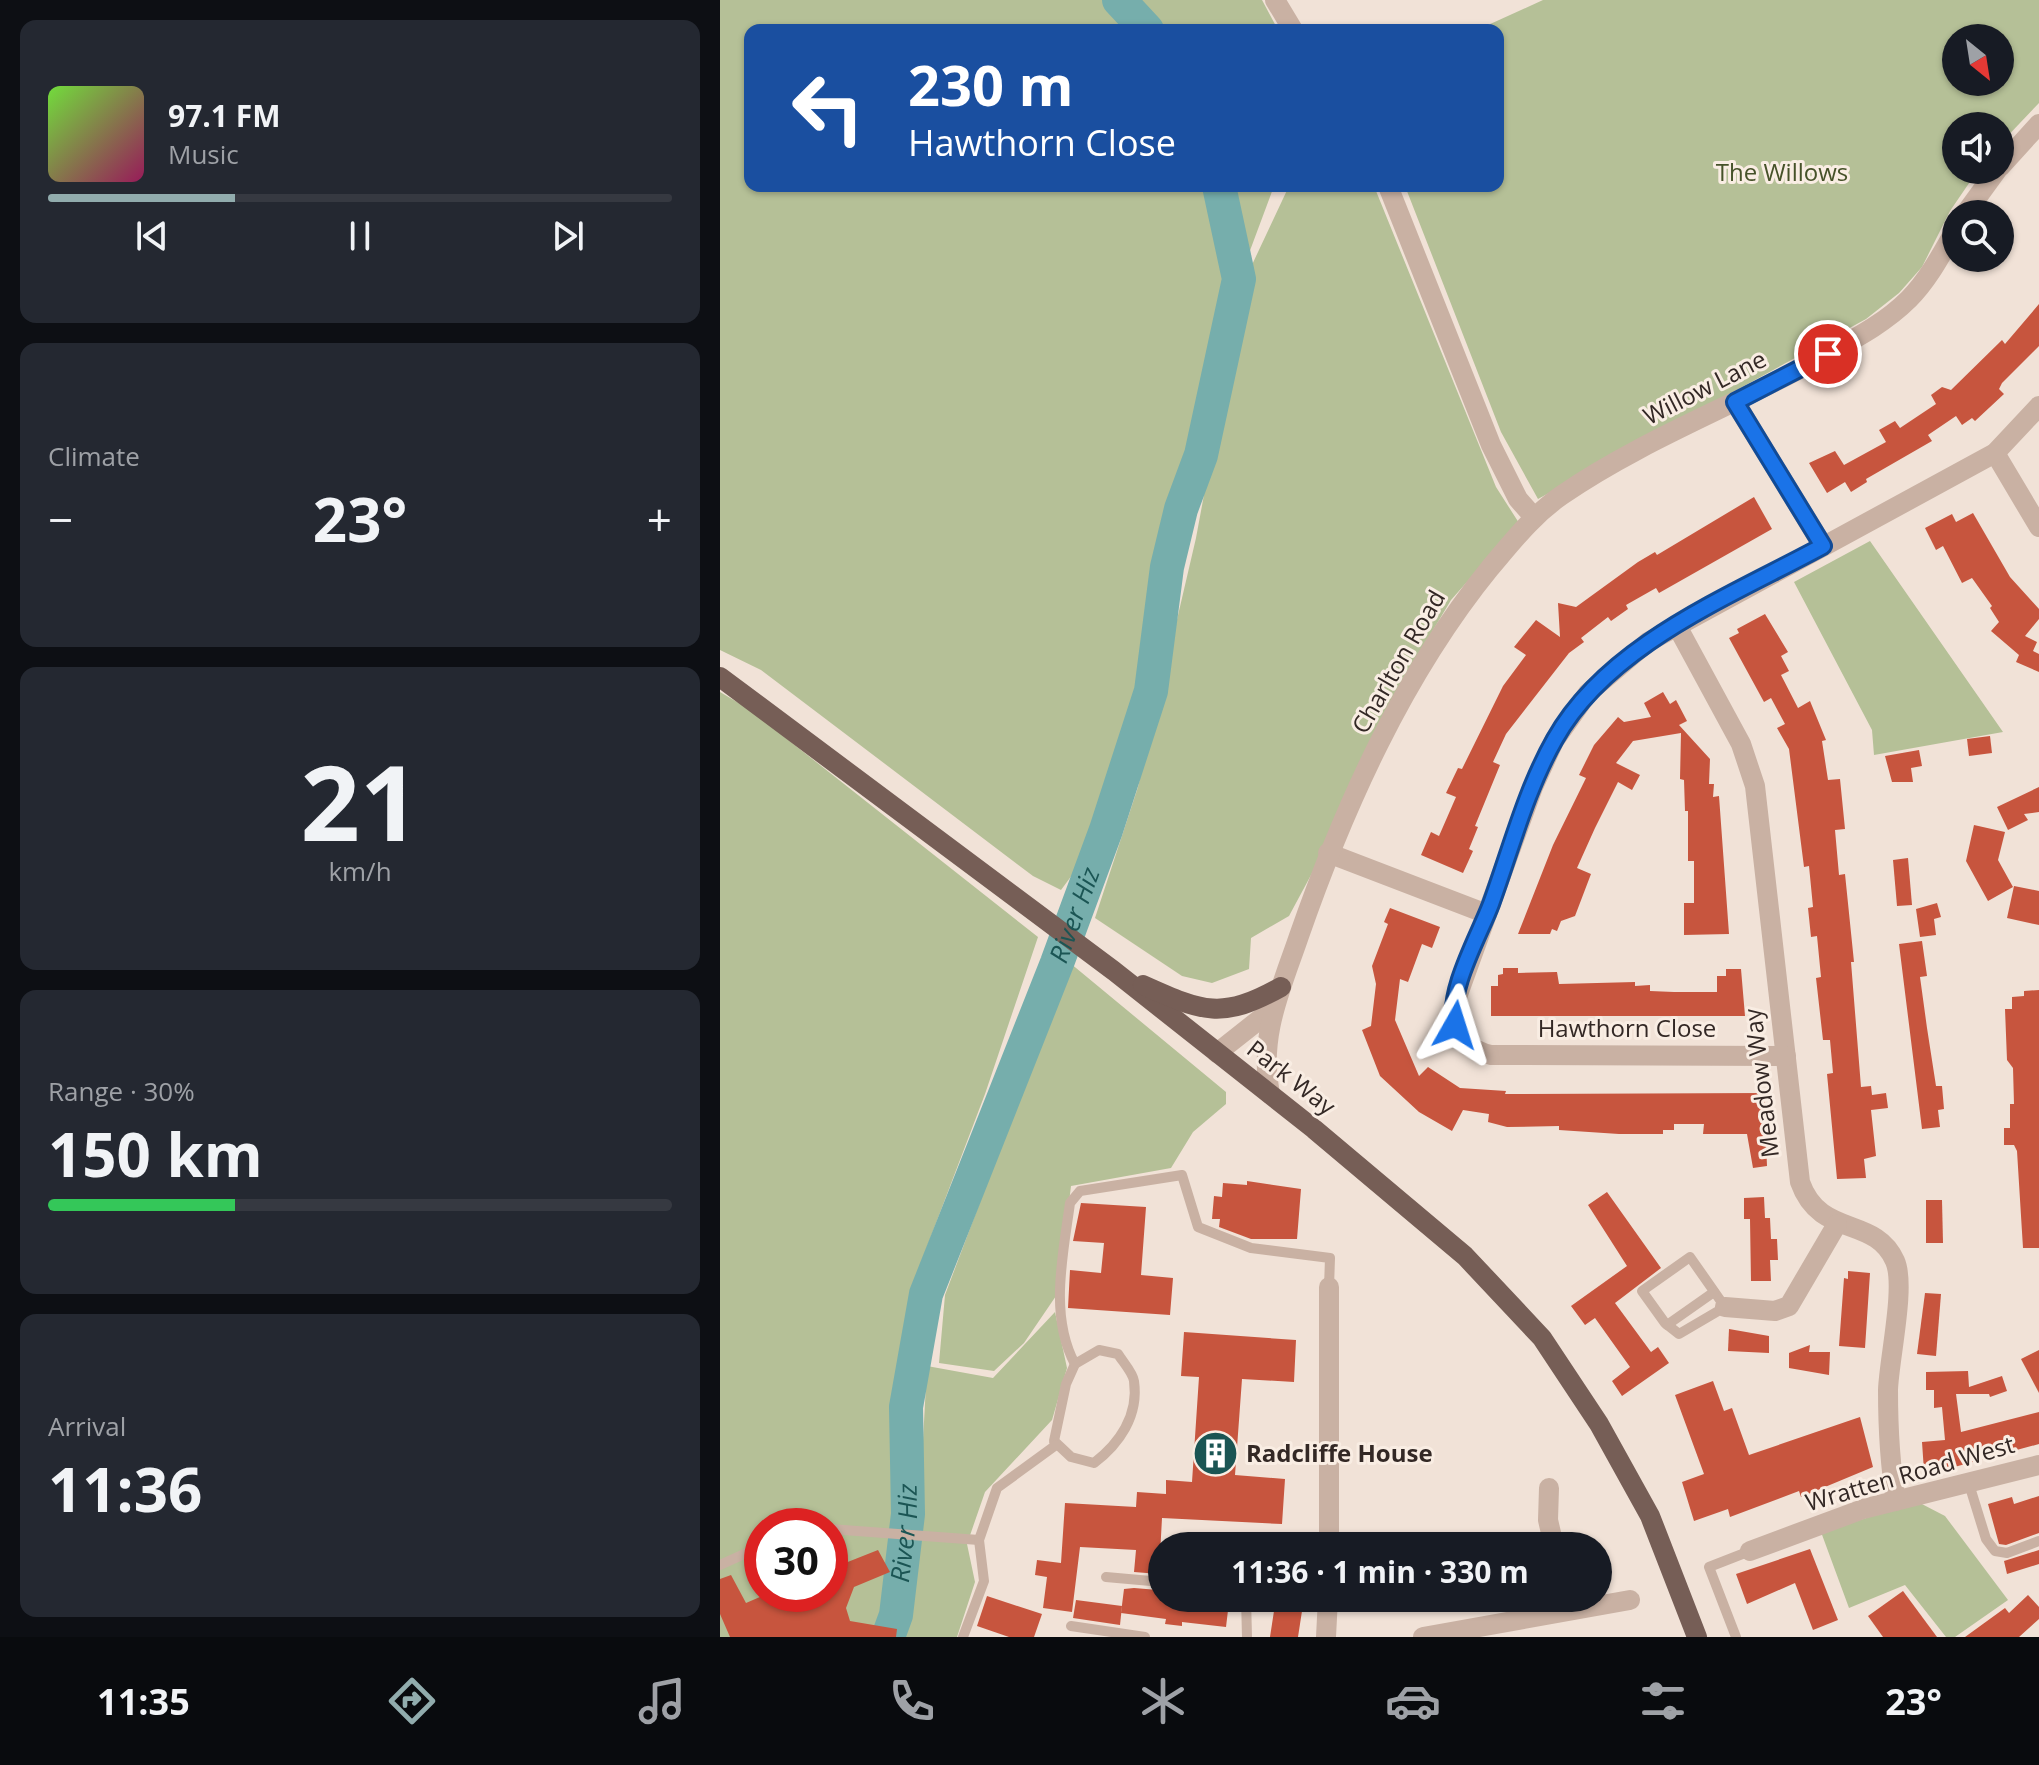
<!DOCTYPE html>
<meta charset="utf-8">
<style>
body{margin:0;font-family:"Open Sans",sans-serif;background:#242831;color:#f1f3f6;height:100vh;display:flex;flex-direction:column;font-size:30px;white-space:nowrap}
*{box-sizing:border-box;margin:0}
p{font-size:26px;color:#9ea1a6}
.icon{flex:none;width:44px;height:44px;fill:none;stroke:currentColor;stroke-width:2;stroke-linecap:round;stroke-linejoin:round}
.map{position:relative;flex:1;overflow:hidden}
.details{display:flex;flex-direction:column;gap:20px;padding:20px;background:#0d0f14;width:720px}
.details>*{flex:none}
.banner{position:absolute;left:24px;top:24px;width:760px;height:168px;border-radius:16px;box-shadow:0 2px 6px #0004;background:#1a4fa0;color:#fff;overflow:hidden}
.needle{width:52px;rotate:150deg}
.tools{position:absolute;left:1222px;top:24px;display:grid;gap:16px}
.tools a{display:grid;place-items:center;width:72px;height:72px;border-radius:50%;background:#171b24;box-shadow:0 2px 6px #0004;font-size:40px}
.speed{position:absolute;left:24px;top:1508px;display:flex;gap:16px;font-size:40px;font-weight:700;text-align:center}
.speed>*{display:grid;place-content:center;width:104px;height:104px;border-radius:50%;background:#171b24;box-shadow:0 2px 6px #0004;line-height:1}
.speed .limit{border:12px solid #d22;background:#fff;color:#111}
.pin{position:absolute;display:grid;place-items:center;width:68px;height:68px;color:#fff;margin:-34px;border:4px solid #fff;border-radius:50%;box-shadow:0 2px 8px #0007}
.me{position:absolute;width:88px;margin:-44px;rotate:6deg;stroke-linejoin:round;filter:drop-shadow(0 0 6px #0008)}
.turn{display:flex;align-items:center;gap:28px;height:168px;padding:0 32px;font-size:36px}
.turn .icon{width:104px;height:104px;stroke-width:2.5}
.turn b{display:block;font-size:56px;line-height:68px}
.big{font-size:60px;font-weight:700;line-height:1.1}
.details .tile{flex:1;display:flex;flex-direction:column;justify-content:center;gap:12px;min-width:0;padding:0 28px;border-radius:16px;background:#242831}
.details .dial{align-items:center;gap:0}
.dial b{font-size:104px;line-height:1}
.song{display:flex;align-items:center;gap:24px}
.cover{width:96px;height:96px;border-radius:12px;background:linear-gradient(135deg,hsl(100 70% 55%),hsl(330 70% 35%))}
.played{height:8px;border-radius:4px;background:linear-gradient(90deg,#91acad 30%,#363941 30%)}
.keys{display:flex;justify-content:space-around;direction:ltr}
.heat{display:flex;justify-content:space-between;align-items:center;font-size:44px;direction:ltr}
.charge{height:12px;border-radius:6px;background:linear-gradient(90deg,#34c759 30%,#363941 0)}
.trip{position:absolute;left:428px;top:1532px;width:464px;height:80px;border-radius:40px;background:#171b24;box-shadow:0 2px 6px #0004;font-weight:700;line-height:80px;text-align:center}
.tabs{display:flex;height:128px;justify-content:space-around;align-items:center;background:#090b0e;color:#9ea1a6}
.tabs .icon{width:56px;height:56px}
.tabs .on{color:#91acad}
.tabs b{font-size:36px;color:#f1f3f6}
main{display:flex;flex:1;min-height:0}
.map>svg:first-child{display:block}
</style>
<main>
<section class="details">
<div class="tile">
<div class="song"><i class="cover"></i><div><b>97.1 FM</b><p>Music</p></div></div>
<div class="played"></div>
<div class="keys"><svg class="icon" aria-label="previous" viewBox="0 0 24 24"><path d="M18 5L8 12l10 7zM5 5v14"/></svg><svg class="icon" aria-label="pause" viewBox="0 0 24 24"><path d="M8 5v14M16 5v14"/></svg><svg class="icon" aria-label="next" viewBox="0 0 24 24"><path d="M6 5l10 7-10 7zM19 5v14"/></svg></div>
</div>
<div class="tile"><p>Climate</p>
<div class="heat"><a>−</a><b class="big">23°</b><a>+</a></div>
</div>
<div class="tile dial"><b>21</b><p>km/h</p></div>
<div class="tile"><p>Range · 30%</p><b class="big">150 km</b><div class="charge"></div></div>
<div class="tile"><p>Arrival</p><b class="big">11:36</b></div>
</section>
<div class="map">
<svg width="1319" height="1637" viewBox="0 0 1319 1637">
<rect width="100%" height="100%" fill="#f1e2d7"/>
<g fill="#b5c097" fill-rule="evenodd">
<polygon points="0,0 542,0 558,30 30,30 30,186 554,186 525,264 483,404 465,526 450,564 422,692 358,867 341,890 313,876 41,670 0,650"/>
<path d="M823,0H1319V103L1280,144V126H1236V170H1258L1230,211L1202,267L1179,293L1146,319L818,499L781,432L685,186H778V30H757ZM1236,38H1280V82H1236Z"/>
<polygon points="569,186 654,186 776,487 799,523 731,600 669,704 605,849 569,916 531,938 529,969 492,983 462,976 375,918 418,787 476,538 523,284"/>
<polygon points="1150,541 1283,732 1154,755 1152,730 1074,582"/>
<path d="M0,692L29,709L318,937L265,1094L191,1289L178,1496H200L207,1366L273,1378L335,1312L347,1368L332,1420L265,1492L247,1544L255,1582L237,1637H0ZM42,1526H110V1594H42Z"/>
<polygon points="350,963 506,1092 506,1104 473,1132 451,1168 351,1186 338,1293 304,1343 274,1371 219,1363 225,1295"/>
<polygon points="1198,1502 1225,1516 1288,1600 1235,1637 1226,1637 1185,1585 1129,1608 1101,1532"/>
</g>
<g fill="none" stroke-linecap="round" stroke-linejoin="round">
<g stroke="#76aeac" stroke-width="34">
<polyline points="399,0 427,30"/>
<path id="s1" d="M168,1637L176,1615L188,1514L186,1407L206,1294L337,963L386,830L431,691L447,567L461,509L481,455L519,279L499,186"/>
</g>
</g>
<g fill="#c7553e">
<polygon points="1319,304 1319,346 1282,383 1279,389 1284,394 1255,421 1252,418 1242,425 1236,416 1208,435 1212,441 1146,479 1147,482 1131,492 1125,482 1107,493 1089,463 1115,451 1124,465 1166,442 1159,430 1175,421 1180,428 1216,404 1211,395 1222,387 1231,390 1282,340 1285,344"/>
<polygon points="1034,497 1052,529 939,593 936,588 906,605 908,609 891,621 888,617 861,638 864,642 849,653 786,734 773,762 780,765 755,826 758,827 749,849 753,851 743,873 701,855 711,832 719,836 736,797 726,793 738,768 742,769 783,686 806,655 794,647 816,620 840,637 838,603 856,607 918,562 935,552 937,555"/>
<polygon points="1253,513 1290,577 1319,609 1319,619 1305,636 1317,642 1313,651 1319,654 1319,672 1296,662 1299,655 1271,631 1279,622 1270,608 1272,606 1252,578 1242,583 1223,546 1216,550 1205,528 1232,514 1236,522"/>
<polygon points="1045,614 1068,652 1061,656 1069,671 1061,675 1078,708 1090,701 1106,740 1102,741 1108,780 1120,779 1125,829 1115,830 1119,875 1125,874 1134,962 1131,962 1141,1087 1151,1086 1152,1095 1166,1093 1168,1108 1151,1110 1156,1156 1144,1159 1146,1178 1117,1179 1107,1074 1113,1073 1110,1040 1103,1040 1096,978 1101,977 1097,936 1091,937 1088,908 1093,907 1089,866 1084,867 1069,749 1057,728 1065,724 1051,698 1044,702 1009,638 1019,633 1017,629"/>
<polygon points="943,692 950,704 956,700 967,721 959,725 990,759 989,784 994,784 993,797 999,796 1009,934 964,935 964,903 974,903 974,861 968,861 968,811 965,811 964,780 960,779 961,733 913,741 896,763 920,775 912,790 898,782 875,828 857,868 871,874 855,916 841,921 837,931 832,929 830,934 798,934 833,845 866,778 859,775 874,745 898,717 904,722 931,717 924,703"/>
<polygon points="1270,736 1272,753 1249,756 1247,739"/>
<polygon points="1199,750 1202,766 1191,768 1193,782 1172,782 1165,756"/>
<polygon points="1319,787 1319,812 1304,814 1308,820 1288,830 1277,807"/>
<polygon points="1254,825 1285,832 1278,860 1293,887 1268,901 1246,861"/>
<polygon points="1188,858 1192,905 1177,906 1173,860"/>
<polygon points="1294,886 1319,891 1319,925 1287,918"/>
<polygon points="1217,903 1221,917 1214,919 1216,935 1200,937 1196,909"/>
<polygon points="670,908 720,927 712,948 702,944 688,982 680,979 675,1020 699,1076 708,1067 740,1088 786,1091 785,1094 1044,1093 1047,1166 1033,1168 1027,1134 983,1134 984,1124 954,1124 954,1130 943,1130 943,1134 899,1134 839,1130 839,1126 787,1127 768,1122 769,1114 743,1110 732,1131 699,1112 660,1076 642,1030 651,1026 656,984 652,966 668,924 664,922"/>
<polygon points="1202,941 1207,976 1200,977 1207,1028 1216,1086 1222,1086 1224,1109 1218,1110 1220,1127 1202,1129 1179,944"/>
<polygon points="783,968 798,968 798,973 837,972 839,984 915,982 915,986 930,985 930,991 954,992 997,992 997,976 1006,976 1006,969 1021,969 1025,1016 771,1016 771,986 778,986 778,975 783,974"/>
<polygon points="1319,990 1319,1248 1303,1248 1297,1151 1294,1145 1284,1145 1284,1128 1290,1128 1290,1104 1294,1104 1293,1068 1287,1060 1285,1009 1292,1009 1292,997 1304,996 1304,991"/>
<polygon points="527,1181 581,1189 577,1239 531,1239 499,1227 500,1219 492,1219 494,1196 502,1197 503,1183 527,1185"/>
<polygon points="887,1192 941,1268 895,1303 931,1352 938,1347 949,1363 902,1396 892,1381 910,1367 875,1318 865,1325 851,1306 907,1266 868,1205"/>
<polygon points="1044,1197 1045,1218 1050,1218 1051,1239 1057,1239 1058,1260 1050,1260 1051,1281 1031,1281 1030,1219 1024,1219 1024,1198"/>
<polygon points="1206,1200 1222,1200 1223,1243 1206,1243"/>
<polygon points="361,1203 426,1207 421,1275 453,1278 450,1315 348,1308 350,1270 381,1273 384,1243 353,1241"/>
<polygon points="1128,1271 1150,1273 1145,1348 1119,1346 1124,1278 1128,1279"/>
<polygon points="1205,1293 1221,1294 1216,1356 1197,1354"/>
<polygon points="1009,1329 1049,1336 1049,1353 1008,1351"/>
<polygon points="464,1332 576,1340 574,1382 522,1379 515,1475 565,1479 562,1524 442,1518 439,1574 414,1572 416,1550 360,1547 352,1612 323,1608 327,1577 315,1575 317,1560 341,1563 345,1503 416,1507 417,1492 446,1494 446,1480 472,1482 479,1377 461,1376"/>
<polygon points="1090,1345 1089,1352 1110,1352 1109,1375 1069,1368 1069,1353"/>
<polygon points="1319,1350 1319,1393 1301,1359"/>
<polygon points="1248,1371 1249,1387 1282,1376 1287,1391 1270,1397 1269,1394 1236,1394 1241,1432 1319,1412 1319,1444 1227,1469 1204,1471 1202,1442 1225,1440 1222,1407 1214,1408 1214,1390 1206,1390 1206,1372"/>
<polygon points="993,1381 1004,1411 1012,1408 1029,1455 1140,1417 1153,1467 1081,1497 1079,1491 1010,1517 1008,1509 974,1521 962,1482 984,1474 955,1395"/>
<polygon points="1319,1496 1319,1533 1286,1545 1279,1544 1268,1504 1292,1497 1294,1504"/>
<polygon points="1090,1549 1118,1620 1093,1630 1075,1583 1027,1604 1016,1574"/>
<polygon points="158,1550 170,1572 134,1587 126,1608 130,1621 177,1629 176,1637 10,1637 0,1614 0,1579 11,1575 26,1603 47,1594 110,1594 110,1569"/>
<polygon points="1319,1550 1319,1564 1287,1574 1284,1561"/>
<polygon points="414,1588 438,1590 442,1598 509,1602 506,1627 462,1622 462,1626 445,1624 446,1619 401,1613 404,1589"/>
<polygon points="1183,1591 1217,1637 1163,1637 1148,1616"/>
<polygon points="1308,1595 1319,1607 1319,1619 1299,1637 1245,1637 1285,1608 1289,1613"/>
<polygon points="267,1596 322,1614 314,1637 289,1637 257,1626"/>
<polygon points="556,1598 584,1598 578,1637 550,1637"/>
<polygon points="356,1600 402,1606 400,1625 353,1618"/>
</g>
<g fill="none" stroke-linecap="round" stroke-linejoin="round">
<g stroke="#c9b1a3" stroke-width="10">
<polygon points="970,1257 1005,1307 959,1334 945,1323 922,1291"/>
<polyline points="947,1325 994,1292"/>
<path d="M379,1350L398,1354C403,1362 413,1373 414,1381C419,1416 399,1444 374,1463L351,1457L334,1441L346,1384L355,1364Z"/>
<path d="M355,1364C329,1316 343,1255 350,1203L360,1191L462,1175L478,1227L531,1248L610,1258L609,1287"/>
<polyline points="1249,1484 1266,1539 1275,1551 1287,1553 1319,1541"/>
<polyline points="110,1529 259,1540"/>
<polyline points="0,1565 42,1546"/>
<polyline points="386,1577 442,1582"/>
<polyline points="526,1598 527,1637"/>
<polyline points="351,1626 425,1637"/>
<polyline points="243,1637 264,1581 259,1540 277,1488 336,1445"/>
<polyline points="1016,1637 989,1567 1030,1551"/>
</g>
<g stroke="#c9b1a3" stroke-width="20">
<polyline points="555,0 573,30"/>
<polyline points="668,186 771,445 798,499 813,516"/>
<polyline points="1015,402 1103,546"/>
<polyline points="1275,453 1319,527"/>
<path d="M957,626L1021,744L1035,786L1080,1182C1100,1239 1155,1215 1175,1261C1186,1286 1169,1359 1168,1390C1168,1427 1170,1465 1176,1501"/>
<polyline points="608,853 767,914"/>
<path d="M1066,1056L771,1055C747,1050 734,1033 733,1008L813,787L834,741L868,693L928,642L1275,453L1319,406"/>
<polyline points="609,1287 609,1546"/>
<polyline points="1005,1307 1055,1311 1069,1306 1117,1224"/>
<polyline points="829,1488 828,1520 834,1546"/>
<polyline points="1030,1551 1143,1509 1319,1465"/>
<polyline points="606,1637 608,1598"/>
<polyline points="703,1637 910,1600"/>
</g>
<g stroke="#c9b1a3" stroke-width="20">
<polyline points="1280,167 1319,124"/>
<polyline points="1245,214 1277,170"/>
<polyline points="497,1053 554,1008"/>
<path d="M550,1094C538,1037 561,989 579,936C624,807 683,675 770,568C793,541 813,515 842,495C922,440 1014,406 1098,359C1130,341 1163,325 1189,299C1209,279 1222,253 1236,229"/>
</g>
<g stroke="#765e56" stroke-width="20">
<polyline points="0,677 394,971 594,1129 745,1256 822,1338 879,1424 930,1516 977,1637"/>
<path d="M423,985C483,1012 502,1020 561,987"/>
</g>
</g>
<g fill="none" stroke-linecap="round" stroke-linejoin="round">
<defs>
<path id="route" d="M735,1025C727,991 759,936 771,904C791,849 806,790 835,739C888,644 1011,596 1103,546L1015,402L1108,354"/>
</defs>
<use href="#route" stroke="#114b97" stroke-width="20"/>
<use href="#route" stroke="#1a73e8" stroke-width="14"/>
</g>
<defs>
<symbol id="building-disc" viewBox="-11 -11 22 22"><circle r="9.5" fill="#1b5554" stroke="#f9ede3"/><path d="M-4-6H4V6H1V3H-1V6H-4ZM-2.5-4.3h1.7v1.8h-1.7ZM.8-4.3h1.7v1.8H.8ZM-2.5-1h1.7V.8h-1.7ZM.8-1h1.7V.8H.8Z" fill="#fff"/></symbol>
</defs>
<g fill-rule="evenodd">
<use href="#building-disc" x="470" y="1428" width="51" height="51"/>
</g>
<g text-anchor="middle" stroke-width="6" stroke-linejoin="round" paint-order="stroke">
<g font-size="24" fill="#465229" stroke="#f9ede3">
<text x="1062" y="181">The Willows</text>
</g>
<g font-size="24" fill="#332825" stroke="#f9ede3">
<text transform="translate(985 388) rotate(-27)" y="8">Willow Lane</text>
<text transform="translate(679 662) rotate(-60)" y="8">Charlton Road</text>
<text x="907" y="1037">Hawthorn Close</text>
<text transform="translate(571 1078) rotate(38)" y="8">Park Way</text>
<text transform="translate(1042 1083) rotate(-97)" y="8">Meadow Way</text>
<text transform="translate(1190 1474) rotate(-16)" y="8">Wratten Road West</text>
</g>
<g font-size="24" font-weight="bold" fill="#332825" stroke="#f9ede3" text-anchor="start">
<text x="526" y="1462">Radcliffe House</text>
</g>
<g font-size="26" font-style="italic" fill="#1b5554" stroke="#f9ede3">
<text dy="9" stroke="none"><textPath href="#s1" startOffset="754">River Hiz</textPath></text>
<text dy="9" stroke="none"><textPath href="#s1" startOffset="106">River Hiz</textPath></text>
</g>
</g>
</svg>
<div class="tools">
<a><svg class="needle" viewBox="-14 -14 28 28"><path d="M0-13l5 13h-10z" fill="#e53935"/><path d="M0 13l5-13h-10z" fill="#9ea1a6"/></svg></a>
<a><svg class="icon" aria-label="sound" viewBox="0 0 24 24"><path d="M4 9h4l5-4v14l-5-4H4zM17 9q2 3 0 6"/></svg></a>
<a><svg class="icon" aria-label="search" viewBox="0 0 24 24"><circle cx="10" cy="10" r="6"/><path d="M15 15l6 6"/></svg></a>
</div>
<div class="speed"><div class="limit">30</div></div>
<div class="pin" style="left:1108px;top:354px;background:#d93025"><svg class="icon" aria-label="arrive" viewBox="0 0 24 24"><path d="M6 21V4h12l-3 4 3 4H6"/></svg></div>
<svg class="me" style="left:735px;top:1025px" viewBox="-20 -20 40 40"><path d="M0-17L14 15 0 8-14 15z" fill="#1a73e8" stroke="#fff" stroke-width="4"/></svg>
<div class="trip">11:36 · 1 min · 330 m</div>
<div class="banner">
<div class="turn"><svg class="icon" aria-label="left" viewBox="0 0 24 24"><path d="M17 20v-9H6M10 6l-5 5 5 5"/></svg><div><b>230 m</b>Hawthorn Close</div></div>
</div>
</div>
</main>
<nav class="tabs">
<b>11:35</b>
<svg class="icon on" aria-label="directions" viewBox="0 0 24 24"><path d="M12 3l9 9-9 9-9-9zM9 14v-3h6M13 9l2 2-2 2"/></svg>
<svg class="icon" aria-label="music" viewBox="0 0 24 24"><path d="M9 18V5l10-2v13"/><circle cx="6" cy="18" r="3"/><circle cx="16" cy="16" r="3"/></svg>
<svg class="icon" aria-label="phone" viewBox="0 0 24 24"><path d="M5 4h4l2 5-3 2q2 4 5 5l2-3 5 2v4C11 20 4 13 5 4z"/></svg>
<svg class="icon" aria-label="climate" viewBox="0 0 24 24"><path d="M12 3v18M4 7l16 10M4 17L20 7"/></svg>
<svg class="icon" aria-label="car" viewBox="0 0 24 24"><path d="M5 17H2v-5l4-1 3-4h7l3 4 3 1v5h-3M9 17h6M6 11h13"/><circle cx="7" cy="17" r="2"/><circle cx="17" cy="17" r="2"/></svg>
<svg class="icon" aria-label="filters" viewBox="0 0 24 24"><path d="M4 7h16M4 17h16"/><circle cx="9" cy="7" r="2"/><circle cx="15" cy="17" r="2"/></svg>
<b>23°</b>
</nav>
